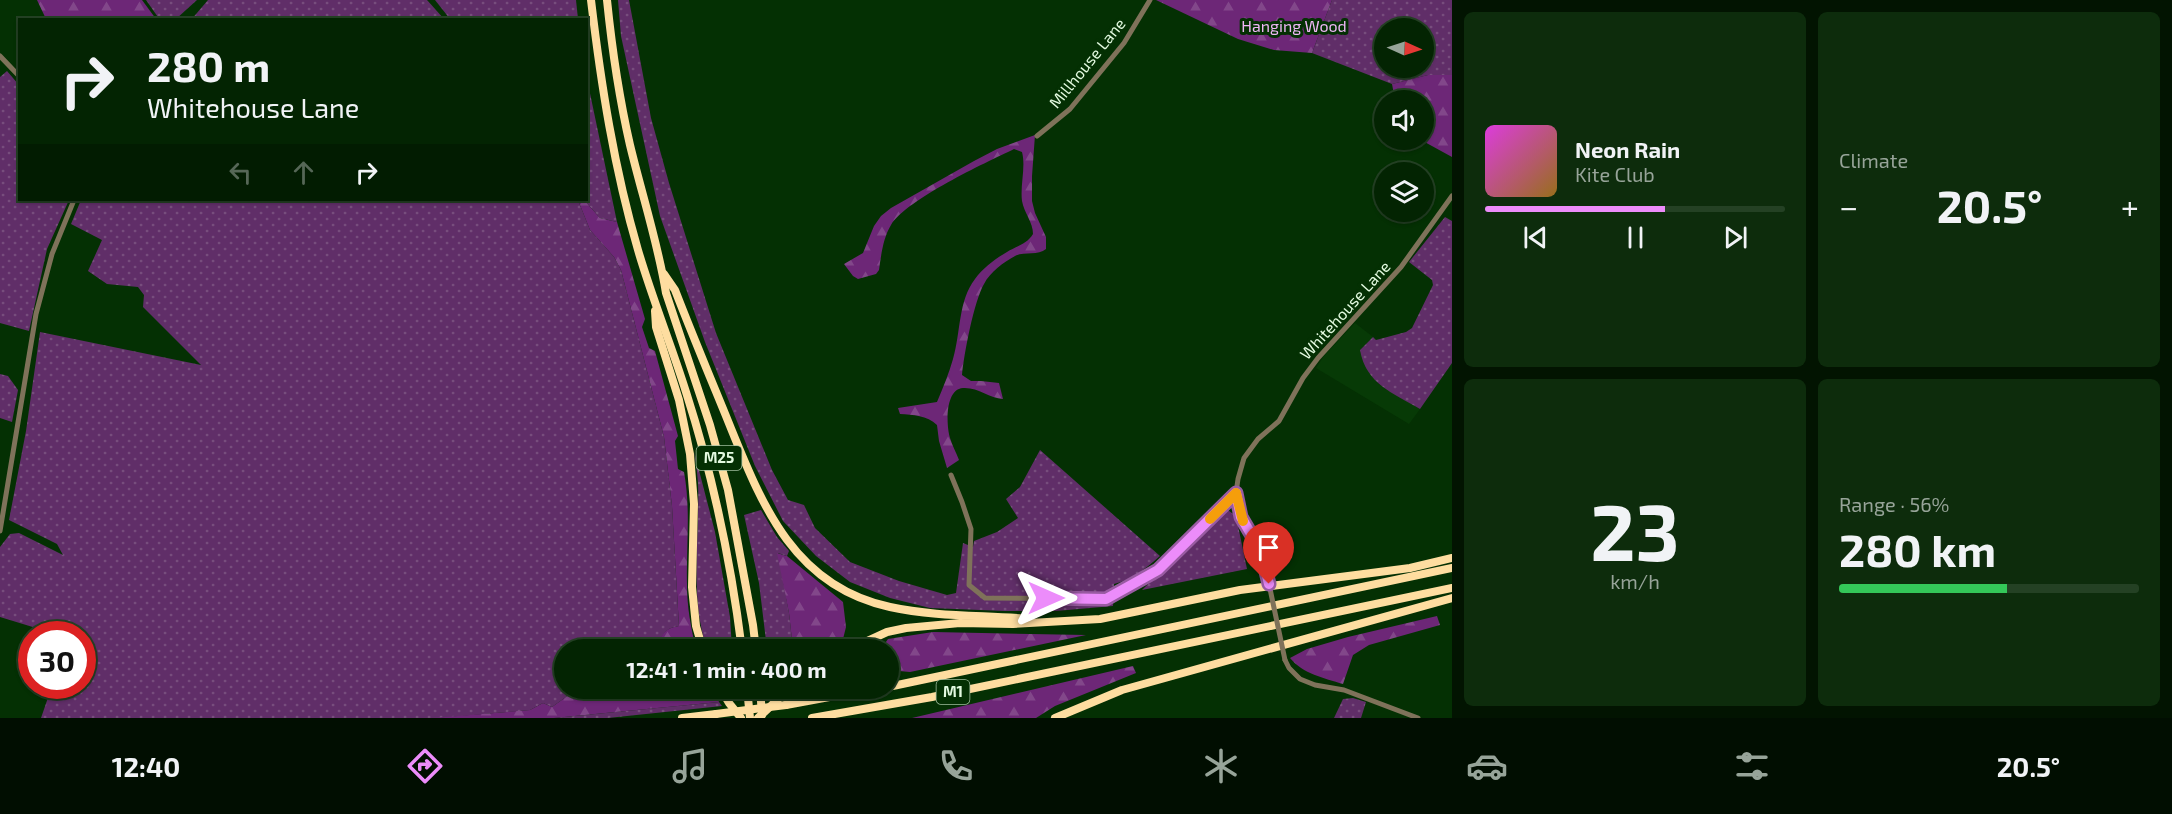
<!DOCTYPE html>
<meta charset="utf-8">
<style>
body{margin:0;font-family:"Exo 2",sans-serif;background:#0d2c0c;color:#f1f3f6;height:100vh;display:flex;flex-direction:column;font-size:22px;white-space:nowrap}
*{box-sizing:border-box;margin:0}
p{font-size:20px;color:#97a499}
.icon{flex:none;width:33px;height:33px;fill:none;stroke:currentColor;stroke-width:2;stroke-linecap:round;stroke-linejoin:round}
.map{position:relative;flex:1;overflow:hidden}
.sheet{display:flex;flex-direction:column;gap:12px;padding:12px;background:#021401;width:720px}
.sheet>*{flex:none}
.guide{position:absolute;left:18px;top:18px;width:570px;height:183px;border-radius:0px;box-shadow:0 2px 4px #0004,0 0 0 2px #244124;background:#032402;color:#f1f3f6;overflow:hidden}
.needle{width:39px;rotate:93deg}
.tools{position:absolute;left:1374px;top:18px;display:grid;gap:12px}
.tools a{display:grid;place-items:center;width:60px;height:60px;border-radius:50%;background:#032402;box-shadow:0 2px 4px #0004,0 0 0 2px #244124;font-size:30px}
.speed{position:absolute;left:18px;top:621px;display:flex;gap:12px;font-size:30px;font-weight:700;text-align:center}
.speed>*{display:grid;place-content:center;width:78px;height:78px;border-radius:50%;background:#032402;box-shadow:0 2px 4px #0004,0 0 0 2px #244124;line-height:1}
.speed .limit{border:9px solid #d22;background:#fff;color:#111}
.pin{position:absolute;display:grid;place-items:center;width:51px;height:51px;color:#fff;margin:-62px -26px;border-radius:50% 50% 50% 0;rotate:-45deg;box-shadow:0 0 6px #0007}
.pin .icon{rotate:45deg}
.me{position:absolute;width:66px;margin:-33px;rotate:90deg;stroke-linejoin:round;filter:drop-shadow(0 0 4px #0008)}
.turn{display:flex;align-items:center;gap:21px;height:126px;padding:0 30px;font-size:27px}
.turn .icon{width:78px;height:78px;stroke-width:2.5}
.turn b{display:block;font-size:42px;line-height:51px}
.lanes{display:flex;align-items:center;height:57px;padding:0 30px;background:#0003;justify-content:center;gap:30px;direction:ltr}
.lanes .off{opacity:.35}
.big{font-size:45px;font-weight:700;line-height:1.1}
.sheet .card{flex:1;display:flex;flex-direction:column;justify-content:center;gap:9px;min-width:0;padding:0 21px;border-radius:9px;background:#0d2c0c}
.sheet .dial{align-items:center;gap:0}
.dial b{font-size:78px;line-height:1}
.song{display:flex;align-items:center;gap:18px}
.cover{width:72px;height:72px;border-radius:9px;background:linear-gradient(135deg,hsl(300 70% 55%),hsl(40 70% 35%))}
.played{height:6px;border-radius:3px;background:linear-gradient(90deg,#ec8cfa 60%,#244124 60%)}
.keys{display:flex;justify-content:space-around;direction:ltr}
.heat{display:flex;justify-content:space-between;align-items:center;font-size:33px;direction:ltr}
.charge{height:9px;border-radius:4px;background:linear-gradient(90deg,#34c759 56%,#244124 0)}
.sheet .tiles{flex:1;display:grid;gap:12px;grid-template-columns:repeat(2,1fr)}
.trip{position:absolute;left:554px;top:639px;width:345px;height:60px;border-radius:30px;background:#032402;box-shadow:0 2px 4px #0004,0 0 0 2px #244124;font-weight:700;line-height:60px;text-align:center}
.tabs{display:flex;height:96px;justify-content:space-around;align-items:center;background:#010e01;color:#97a499}
.tabs .icon{width:42px;height:42px}
.tabs .active{color:#ec8cfa}
.tabs b{font-size:27px;color:#f1f3f6}
main{display:flex;flex:1;min-height:0}
.map>svg:first-child{display:block}
</style>
<main>
<div class="map">
<svg width="1452" height="718" viewBox="0 0 1452 718">
<defs>
<pattern id="grass-dots" width="8" height="8" patternUnits="userSpaceOnUse" patternTransform="scale(1.5)"><rect width="8" height="8" fill="#602e68"/><path d="M2 2h.1M6 6h.1" fill="none" stroke="#774d7d" stroke-width="1.8" stroke-linecap="round"/></pattern>
<pattern id="forest-firs" width="22" height="20" patternUnits="userSpaceOnUse" patternTransform="scale(1.5)"><rect width="22" height="20" fill="#6d2777"/><path d="M5 1l3.5 6h-7zM16 11l3.5 6h-7z" fill="#82478a"/></pattern>
</defs>
<rect width="100%" height="100%" fill="#043003"/>
<polygon fill="#073a06" points="1355,323 1373,337 1360,350 1377,383 1420,409 1409,424 1316,368 1324,356"/>
<g fill="url(#grass-dots)" fill-rule="evenodd">
<polygon points="146,0 197,0 176,19 160,20"/>
<polygon points="208,0 427,0 444,19 191,20"/>
<polygon points="435,0 576,0 578,19 450,19"/>
<path d="M618,0H629L651,118L669,183L716,333L772,470L788,500L804,505L815,528L850,562L899,581L947,595L956,593L963,543L973,547L974,541L997,532L1018,518L1006,499L1020,487L1040,450L1160,556C1145,569 1133,579 1114,584L1113,606L1056,611H1005L930,608L890,598L850,582L816,556L783,521L755,466L705,342L660,216L621,36Z"/>
<path d="M1332,0H1452V75H1428L1392,84L1312,53ZM1384,28H1424V68H1384Z"/>
<polygon points="7,71 19,85 20,200 69,200 47,249 29,331 0,323 0,77"/>
<polygon points="587,79 617,222 600,218 584,200 586,200"/>
<path d="M81,200H578L590,230L614,257L621,270L664,437L672,506L679,626C664,628 662,636 656,649L564,650V688L577,689L552,707L543,703L530,710L440,718H41L52,686H82V634H34L36,628L0,617V547L10,534L19,533L63,555L57,544L9,520L26,431L40,332L201,365L143,307L144,295L138,287L107,284L88,271L102,240L71,224Z"/>
<path d="M1445,217L1452,221V363L1420,409C1393,393 1366,384 1360,350L1373,337L1376,340L1406,332L1412,328L1433,285L1432,280L1409,262Z"/>
<polygon points="0,374 8,376 18,390 12,422 0,418"/>
<path d="M694,451L715,532L730,617L732,649H707C689,596 700,538 698,483C697,472 696,461 694,451Z"/>
<polygon points="1225,508 1236,516 1247,569 1142,590"/>
<polygon points="761,510 777,537 789,551 787,556 778,553 789,613 793,649 767,649 759,583 744,515"/>
<polygon points="1353,698 1366,702 1361,718 1334,718 1343,699"/>
<polygon points="719,702 722,706 608,718 554,718"/>
</g>
<g fill="url(#forest-firs)">
<polygon points="37,0 142,0 156,19 46,19"/>
<polygon points="1156,0 1332,0 1312,53 1274,50 1238,39"/>
<polygon points="1428,75 1452,75 1452,157 1421,140 1424,140 1424,100 1395,100 1392,84"/>
<path d="M1035,135L1032,176V201L1035,213L1046,237V249C1038,256 1024,251 1015,256C1004,262 990,272 984,284C974,301 964,354 962,375L971,381H981L999,383L1003,399C989,398 978,387 963,388C945,389 946,425 950,438C952,445 956,452 959,460L947,468L939,441L937,425C927,415 913,415 900,414L898,408L937,402C943,388 949,373 953,359C961,332 958,301 975,279C983,268 995,259 1007,252C1017,246 1027,244 1033,234C1033,222 1024,213 1022,201C1020,185 1026,167 1022,152L1014,149C985,163 907,199 891,225C883,238 881,256 879,270L876,274L858,279L853,276L844,264L863,253L874,226L881,216L891,208L974,161L997,149Z"/>
<path d="M578,200H584L600,218L617,222L645,319L642,327L649,348L655,351L678,436L675,441L678,469L684,472C691,510 686,547 687,585C687,607 691,628 696,649H656C661,636 664,628 679,626L672,506L664,437L621,270L614,257L590,230Z"/>
<polygon points="777,553 787,556 843,602 846,627 842,643 832,649 793,649 789,613"/>
<path d="M1437,616L1440,625L1369,645L1353,655L1343,684C1324,678 1303,674 1290,658L1307,649L1348,637Z"/>
<polygon points="933,632 1086,635 910,672 888,670 888,650 881,649 888,639"/>
<polygon points="1133,666 1136,673 1055,706 1036,718 912,718"/>
<polygon points="577,689 713,689 719,702 554,718 433,718 530,710 543,703 552,707"/>
</g>
<g fill="none" stroke-linecap="round" stroke-linejoin="round">
<g stroke="#7f725a" stroke-width="5">
<polyline points="0,56 20,77"/>
<polyline points="1037,136 1070,109 1124,43 1150,0"/>
<polyline points="951,475 962,502 971,529 969,585 985,598 1106,599 1158,570 1236,493"/>
<polyline points="0,531 36,314 52,254 74,200"/>
<polyline points="1265,565 1261,551 1241,517 1236,493 1238,479 1244,458 1258,439 1279,421 1303,378 1318,358 1401,267 1452,196"/>
<polyline points="1285,660 1289,668 1300,679 1315,685 1344,690 1418,718"/>
</g>
<g stroke="#fedda0" stroke-width="8">
<path d="M591,0C601,84 614,168 638,250C652,298 671,344 686,392C713,476 731,562 742,650"/>
<path d="M607,0C612,49 619,97 630,145C642,195 658,243 666,293L710,425L728,490L753,625L756,650"/>
<path d="M664,274L675,290C692,334 710,377 728,421C761,502 792,586 890,607C936,617 983,615 1030,619"/>
<polyline points="655,311 656,327 679,400 690,454 694,504 692,587 696,626 703,650"/>
<polyline points="848,650 887,632 906,628 960,623 1013,624 1100,619 1240,590 1410,568 1452,558"/>
<polyline points="888,687 1452,568"/>
<polyline points="720,688 729,703 741,718"/>
<polyline points="747,688 750,718"/>
<polyline points="760,688 762,715"/>
<polyline points="786,705 878,688"/>
<polyline points="682,718 716,714"/>
<polyline points="812,718 932,697 1452,588"/>
<polyline points="1055,718 1122,690 1452,598"/>
</g>
<polyline stroke="#7f725a" stroke-width="5" points="1265,565 1285,660"/>
<g stroke="#fedda0" stroke-width="8">
<polyline points="716,714 786,705"/>
<polyline points="758,718 790,688"/>
</g>
</g>
<g fill="none" stroke-linecap="round" stroke-linejoin="round">
<defs>
<polyline id="route" points="1046,598 1106,599 1158,570 1236,493 1241,517 1261,551 1269,584"/>
</defs>
<use href="#route" stroke="#995ba2" stroke-width="15"/>
<use href="#route" stroke="#ec8cfa" stroke-width="10"/>
<polyline stroke="#f59e0b" stroke-width="10" points="1210,519 1236,493 1243,521"/>
</g>
<g text-anchor="middle" stroke-width="6" stroke-linejoin="round" paint-order="stroke">
<g fill="#043003" stroke="#a0bd9e" stroke-width="1.5">
<rect x="696.5" y="446" width="45" height="24" rx="4.5"/>
<rect x="936.5" y="680" width="33" height="24" rx="4.5"/>
</g>
<g font-size="15" font-weight="bold" fill="#e3fae0">
<text x="719" y="463">M25</text>
<text x="953" y="697">M1</text>
</g>
<g font-size="16" fill="#efb7f6" stroke="#043003">
<text x="1294" y="32">Hanging Wood</text>
</g>
<g font-size="16" fill="#e3fae0" stroke="#043003">
<text transform="translate(1087 63) rotate(-51)" y="6">Millhouse Lane</text>
<text transform="translate(1345 310) rotate(-48)" y="6">Whitehouse Lane</text>
</g>
</g>
</svg>
<div class="tools">
<a><svg class="needle" viewBox="-14 -14 28 28"><path d="M0-13l5 13h-10z" fill="#e53935"/><path d="M0 13l5-13h-10z" fill="#97a499"/></svg></a>
<a><svg class="icon" aria-label="sound" viewBox="0 0 24 24"><path d="M4 9h4l5-4v14l-5-4H4zM17 9q2 3 0 6"/></svg></a>
<a><svg class="icon" aria-label="layers" viewBox="0 0 24 24"><path d="M12 4l9 5-9 5-9-5zM3 14l9 5 9-5"/></svg></a>
</div>
<div class="speed"><div class="limit">30</div></div>
<div class="pin" style="left:1269px;top:584px;background:#d93025"><svg class="icon" aria-label="arrive" viewBox="0 0 24 24"><path d="M6 21V4h12l-3 4 3 4H6"/></svg></div>
<svg class="me" style="left:1046px;top:598px" viewBox="-20 -20 40 40"><path d="M0-17L14 15 0 8-14 15z" fill="#ec8cfa" stroke="#fff" stroke-width="4"/></svg>
<div class="trip">12:41 · 1 min · 400 m</div>
<div class="guide">
<div class="turn"><svg class="icon" aria-label="right" viewBox="0 0 24 24"><path d="M7 20v-9h11M14 6l5 5-5 5"/></svg><div><b>280 m</b>Whitehouse Lane</div></div>
<div class="lanes"><svg class="icon off" aria-label="left" viewBox="0 0 24 24"><path d="M17 20v-9H6M10 6l-5 5 5 5"/></svg><svg class="icon off" aria-label="ahead" viewBox="0 0 24 24"><path d="M12 20V5M6 11l6-6 6 6"/></svg><svg class="icon" aria-label="right" viewBox="0 0 24 24"><path d="M7 20v-9h11M14 6l5 5-5 5"/></svg></div>
</div>
</div>
<section class="sheet">
<div class="tiles">
<div class="card">
<div class="song"><i class="cover"></i><div><b>Neon Rain</b><p>Kite Club</p></div></div>
<div class="played"></div>
<div class="keys"><svg class="icon" aria-label="previous" viewBox="0 0 24 24"><path d="M18 5L8 12l10 7zM5 5v14"/></svg><svg class="icon" aria-label="pause" viewBox="0 0 24 24"><path d="M8 5v14M16 5v14"/></svg><svg class="icon" aria-label="next" viewBox="0 0 24 24"><path d="M6 5l10 7-10 7zM19 5v14"/></svg></div>
</div>
<div class="card"><p>Climate</p>
<div class="heat"><a>−</a><b class="big">20.5°</b><a>+</a></div>
</div>
<div class="card dial"><b>23</b><p>km/h</p></div>
<div class="card"><p>Range · 56%</p><b class="big">280 km</b><div class="charge"></div></div>
</div>
</section>
</main>
<nav class="tabs">
<b>12:40</b>
<svg class="icon active" aria-label="directions" viewBox="0 0 24 24"><path d="M12 3l9 9-9 9-9-9zM9 14v-3h6M13 9l2 2-2 2"/></svg>
<svg class="icon" aria-label="music" viewBox="0 0 24 24"><path d="M9 18V5l10-2v13"/><circle cx="6" cy="18" r="3"/><circle cx="16" cy="16" r="3"/></svg>
<svg class="icon" aria-label="phone" viewBox="0 0 24 24"><path d="M5 4h4l2 5-3 2q2 4 5 5l2-3 5 2v4C11 20 4 13 5 4z"/></svg>
<svg class="icon" aria-label="climate" viewBox="0 0 24 24"><path d="M12 3v18M4 7l16 10M4 17L20 7"/></svg>
<svg class="icon" aria-label="car" viewBox="0 0 24 24"><path d="M5 17H2v-5l4-1 3-4h7l3 4 3 1v5h-3M9 17h6M6 11h13"/><circle cx="7" cy="17" r="2"/><circle cx="17" cy="17" r="2"/></svg>
<svg class="icon" aria-label="filters" viewBox="0 0 24 24"><path d="M4 7h16M4 17h16"/><circle cx="9" cy="7" r="2"/><circle cx="15" cy="17" r="2"/></svg>
<b>20.5°</b>
</nav>
